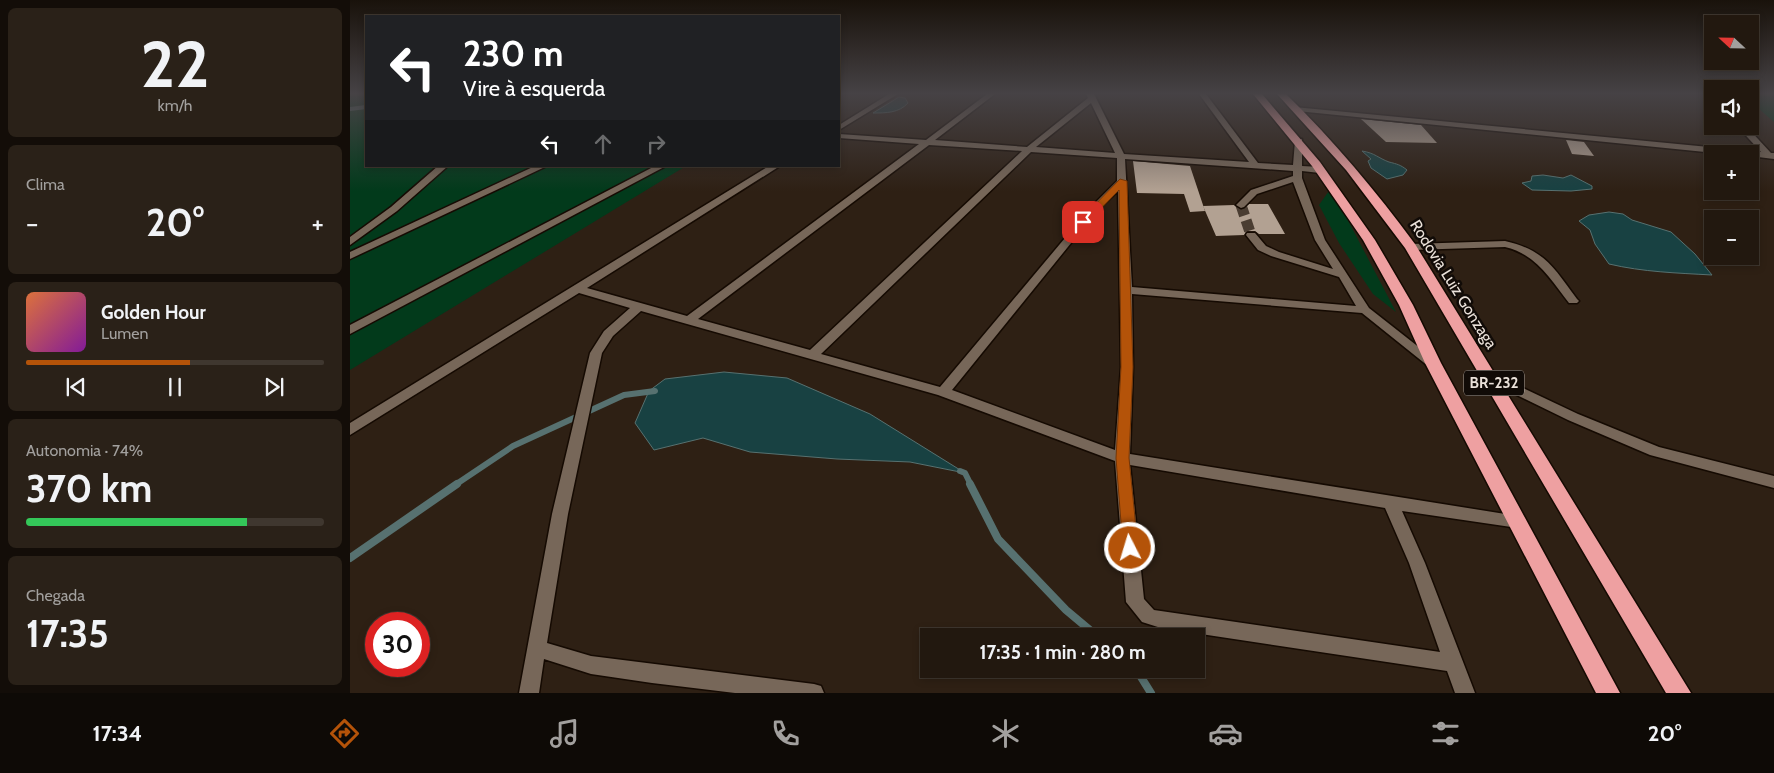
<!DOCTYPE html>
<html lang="pt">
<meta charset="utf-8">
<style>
body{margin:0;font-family:Cabin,sans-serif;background:#2a2118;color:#f1f3f6;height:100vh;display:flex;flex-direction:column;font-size:19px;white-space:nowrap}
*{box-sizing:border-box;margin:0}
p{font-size:16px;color:#a2a09e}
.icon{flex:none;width:28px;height:28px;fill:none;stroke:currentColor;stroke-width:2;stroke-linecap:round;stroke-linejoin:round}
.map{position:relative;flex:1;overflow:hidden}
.sheet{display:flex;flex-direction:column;gap:8px;padding:8px;background:#130d08;width:350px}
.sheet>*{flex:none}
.top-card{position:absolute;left:15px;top:15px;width:475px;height:152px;border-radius:0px;box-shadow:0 2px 8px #0003,0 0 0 1px #3f372f;background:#202124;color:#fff;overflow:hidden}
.needle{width:32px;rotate:292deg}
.buttons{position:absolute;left:1354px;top:15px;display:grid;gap:10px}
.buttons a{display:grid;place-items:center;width:55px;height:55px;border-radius:0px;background:#22180f;box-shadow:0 2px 8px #0003,0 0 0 1px #3f372f;font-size:25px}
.speed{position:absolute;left:15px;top:612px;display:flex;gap:10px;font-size:25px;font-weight:700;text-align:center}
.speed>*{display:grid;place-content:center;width:65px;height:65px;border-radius:50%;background:#22180f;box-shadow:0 2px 8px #0003,0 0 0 1px #3f372f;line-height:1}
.speed .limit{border:8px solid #d22;background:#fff;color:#111}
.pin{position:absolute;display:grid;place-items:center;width:42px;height:42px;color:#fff;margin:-21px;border-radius:10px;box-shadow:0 2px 8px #0006}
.me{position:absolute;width:55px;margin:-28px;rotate:355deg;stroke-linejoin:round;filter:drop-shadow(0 0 4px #0008)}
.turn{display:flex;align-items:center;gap:18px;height:105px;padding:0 15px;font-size:22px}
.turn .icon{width:65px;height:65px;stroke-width:2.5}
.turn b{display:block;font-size:35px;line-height:42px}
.lanes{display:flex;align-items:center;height:48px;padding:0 15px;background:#0003;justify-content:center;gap:25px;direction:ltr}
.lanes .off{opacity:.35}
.big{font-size:38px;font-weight:700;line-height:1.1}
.sheet .widget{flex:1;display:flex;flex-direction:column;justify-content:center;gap:8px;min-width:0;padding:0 18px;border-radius:8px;background:#2a2118}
.sheet .dial{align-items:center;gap:0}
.dial b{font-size:65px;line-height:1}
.song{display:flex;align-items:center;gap:15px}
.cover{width:60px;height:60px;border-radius:8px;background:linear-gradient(135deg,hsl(20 70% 55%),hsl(290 70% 35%))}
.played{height:5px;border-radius:2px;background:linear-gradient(90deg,#b45309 55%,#3f372f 55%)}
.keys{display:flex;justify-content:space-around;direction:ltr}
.heat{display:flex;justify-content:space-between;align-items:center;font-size:28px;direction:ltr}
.charge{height:8px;border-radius:4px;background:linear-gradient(90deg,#34c759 74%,#3f372f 0)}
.trip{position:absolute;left:570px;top:628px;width:285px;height:50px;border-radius:0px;background:#22180f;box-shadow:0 2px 8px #0003,0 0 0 1px #3f372f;font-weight:700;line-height:50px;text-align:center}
.tabs{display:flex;height:80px;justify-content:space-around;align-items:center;background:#0e0a06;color:#a2a09e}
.tabs .icon{width:35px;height:35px}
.tabs .current{color:#b45309}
.tabs b{font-size:22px;color:#f1f3f6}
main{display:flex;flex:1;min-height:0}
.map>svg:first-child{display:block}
</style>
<main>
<section class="sheet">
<div class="widget dial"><b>22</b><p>km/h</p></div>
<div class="widget"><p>Clima</p>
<div class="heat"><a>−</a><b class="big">20°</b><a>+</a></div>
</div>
<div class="widget">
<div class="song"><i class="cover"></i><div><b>Golden Hour</b><p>Lumen</p></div></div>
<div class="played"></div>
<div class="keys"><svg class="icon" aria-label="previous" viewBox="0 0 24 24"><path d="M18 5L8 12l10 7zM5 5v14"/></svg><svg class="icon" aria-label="pause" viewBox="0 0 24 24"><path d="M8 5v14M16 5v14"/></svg><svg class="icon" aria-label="next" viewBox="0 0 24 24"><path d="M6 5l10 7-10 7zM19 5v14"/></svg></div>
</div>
<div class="widget"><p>Autonomia · 74%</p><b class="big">370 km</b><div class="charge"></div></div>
<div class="widget"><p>Chegada</p><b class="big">17:35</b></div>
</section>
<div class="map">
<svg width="1424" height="693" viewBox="0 0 1424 693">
<rect width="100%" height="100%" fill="#2e2014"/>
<g fill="#023a1b">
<polygon points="0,94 16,94 16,166 336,166 0,370"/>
<polygon points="1400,94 1424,94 1424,122 1400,101"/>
<polygon points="981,188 1046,312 1023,294 989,243 969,205"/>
</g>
<g fill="#184142" stroke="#577170">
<path d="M549,97L555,98L558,103C549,113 536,113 523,113Z"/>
<path d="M1012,151C1025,153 1028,158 1039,162C1047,164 1051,165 1057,170L1053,175L1037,179L1021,168L1018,161L1021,159Z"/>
<polygon points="1193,175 1213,178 1221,175 1242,186 1242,189 1221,191 1182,190 1172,183 1181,181 1182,176"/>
<path d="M1259,212L1273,214L1282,220L1321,232L1345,254L1362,275C1327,273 1293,272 1259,264L1245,244L1240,230L1229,221L1239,215Z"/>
<polygon points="374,372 437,378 520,414 615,473 560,462 487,459 400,452 353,438 304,450 285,423 299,391 315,379"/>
</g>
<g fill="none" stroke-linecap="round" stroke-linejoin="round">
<polyline stroke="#577170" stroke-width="4" points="0,109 16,107"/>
<g stroke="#577170" stroke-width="6">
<polyline points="610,471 615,473 621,485"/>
<polyline points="105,485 163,446 274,395 305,391"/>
</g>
<g stroke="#577170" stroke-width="8">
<polyline points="620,484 648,539 716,610 747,636"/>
<polyline points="0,558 107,484"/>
<polyline points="786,669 801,693"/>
</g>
</g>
<g fill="#b2a192">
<polygon points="1011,119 1071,125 1087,143 1036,142"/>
<polygon points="1216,140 1234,142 1244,156 1222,154"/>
<polygon points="783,161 840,166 855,211 840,212 834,194 787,193"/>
<polygon points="899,204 918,204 935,234 909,234 905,231 897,231 894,235 866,236 853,206 884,205 892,210"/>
</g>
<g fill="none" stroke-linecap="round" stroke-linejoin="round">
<polyline stroke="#4a3d32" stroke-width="11" stroke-dasharray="11 5" stroke-linecap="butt" points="891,205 901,235"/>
<defs>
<g id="minor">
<polygon points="539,94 548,94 489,130 489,125"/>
<path d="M637,94H645L585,140L677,147L738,98L736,94H744L774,154L899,162L849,94H856L908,163L943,165L945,141L952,139V166L970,167L974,170L970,173L952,171V178L975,240L1019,308L1089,363L1088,366H1078L1012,313L782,294L783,367L780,454L1174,517L1176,522L1174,527L1168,528L1052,511L1075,563L1125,693H1105L1097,671L811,628L792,622L776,602L765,461L588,395L291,311L263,336L252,353L218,514L197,643L241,656L464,684L471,686L474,693H385L302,683L241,674L194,659L189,693H169L202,514L240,353L254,331L280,308L229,293L0,435V423L419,166H430L237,288L337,316L569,144L489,138V134L576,140ZM741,103L765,153L686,147ZM579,145L672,151L460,350L348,319ZM681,152L767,158V181L741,207L590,387L471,354ZM775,159L943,171V176L901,190L886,205L891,208L894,207L907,194L943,182L965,240L983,269L929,252L916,246L905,233H897L896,235L908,250L921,256L989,277L1006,306L782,287ZM768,191L771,367L765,450L602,390L747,211ZM780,465L1035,508L1059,563L1090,652L804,610L794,599Z"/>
<polygon points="944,107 1411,152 1387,126 1396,126 1421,153 1424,153 1424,159 1400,156 1400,154 1375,154 947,111 943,109"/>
<polygon points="88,166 98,166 47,211 0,245 0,237 41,207"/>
<polygon points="185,166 197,166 0,259 0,252"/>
<polygon points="305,166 316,166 0,334 0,325"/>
<path d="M1155,241C1195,250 1204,268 1227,299L1229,301L1227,303H1219C1201,280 1186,254 1155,247L1061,250L1056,247L1061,244Z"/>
<polygon points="1139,372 1228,414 1309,447 1424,476 1424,488 1300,455 1218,420 1134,379 1132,376"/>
</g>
<g id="highway">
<polygon points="903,94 912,94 970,162 1025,240 1063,305 1091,363 1270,693 1246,693 1075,363 1049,305 1013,240 962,166"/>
<path d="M927,94H936C984,141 1026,191 1065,244L1341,693H1316L1055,248L996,170Z"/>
</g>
</defs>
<use href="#minor" stroke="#150a02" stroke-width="3"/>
<use href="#highway" stroke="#150a02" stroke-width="3"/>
<use href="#minor" fill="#776759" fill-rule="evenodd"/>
<use href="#highway" fill="#eea0a1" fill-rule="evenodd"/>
</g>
<linearGradient id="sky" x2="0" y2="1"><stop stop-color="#19120b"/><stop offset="0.49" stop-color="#464245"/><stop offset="1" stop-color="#464245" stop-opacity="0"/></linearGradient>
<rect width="1424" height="191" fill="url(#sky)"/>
<polygon fill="#b45309" stroke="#753606" points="770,179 777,181 783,367 779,458 788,548 785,552 780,554 775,552 773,548 766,458 771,367 769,190 736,224 730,224 728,222"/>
<g text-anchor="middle" stroke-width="5" stroke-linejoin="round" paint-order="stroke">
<rect fill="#110b07" stroke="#aaa29b" stroke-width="1" x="1114" y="370.5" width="60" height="25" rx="4"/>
<g font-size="15" font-weight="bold" fill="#ebe2da">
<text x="1144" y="388">BR-232</text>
</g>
<g font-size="16" fill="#ebe2da" stroke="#110b07">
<text transform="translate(1104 284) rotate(58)" y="6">Rodovia Luiz Gonzaga</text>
</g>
</g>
</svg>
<div class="buttons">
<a><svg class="needle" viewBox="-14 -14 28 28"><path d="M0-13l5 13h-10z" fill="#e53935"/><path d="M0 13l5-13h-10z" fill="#a2a09e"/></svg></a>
<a><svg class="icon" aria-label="sound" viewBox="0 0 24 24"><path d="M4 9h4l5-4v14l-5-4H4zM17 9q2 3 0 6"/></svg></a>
<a>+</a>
<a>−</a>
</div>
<div class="speed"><div class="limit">30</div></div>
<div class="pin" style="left:733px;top:222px;background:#d93025"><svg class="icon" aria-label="arrive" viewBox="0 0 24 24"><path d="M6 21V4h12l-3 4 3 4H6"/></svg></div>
<svg class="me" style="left:780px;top:548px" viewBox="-20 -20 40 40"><circle r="17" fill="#b45309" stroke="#fff" stroke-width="3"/><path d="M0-11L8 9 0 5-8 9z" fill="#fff"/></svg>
<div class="trip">17:35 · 1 min · 280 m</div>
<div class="top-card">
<div class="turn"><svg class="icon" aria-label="left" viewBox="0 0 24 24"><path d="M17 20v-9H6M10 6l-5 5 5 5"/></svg><div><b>230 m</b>Vire à esquerda</div></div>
<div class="lanes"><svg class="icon" aria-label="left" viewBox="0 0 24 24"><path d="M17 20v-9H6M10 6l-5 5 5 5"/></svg><svg class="icon off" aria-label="ahead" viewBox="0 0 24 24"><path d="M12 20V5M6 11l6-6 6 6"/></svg><svg class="icon off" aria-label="right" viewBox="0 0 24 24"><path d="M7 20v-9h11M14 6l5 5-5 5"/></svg></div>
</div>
</div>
</main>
<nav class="tabs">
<b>17:34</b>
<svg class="icon current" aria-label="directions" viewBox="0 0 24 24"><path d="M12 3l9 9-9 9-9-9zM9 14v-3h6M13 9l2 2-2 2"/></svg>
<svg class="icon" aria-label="music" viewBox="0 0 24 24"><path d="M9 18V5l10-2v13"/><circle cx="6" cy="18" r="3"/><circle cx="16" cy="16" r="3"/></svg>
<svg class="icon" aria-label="phone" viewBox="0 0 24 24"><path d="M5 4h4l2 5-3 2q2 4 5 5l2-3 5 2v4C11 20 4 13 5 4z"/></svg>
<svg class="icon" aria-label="climate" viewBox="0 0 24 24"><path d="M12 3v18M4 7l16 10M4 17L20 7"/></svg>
<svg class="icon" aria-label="car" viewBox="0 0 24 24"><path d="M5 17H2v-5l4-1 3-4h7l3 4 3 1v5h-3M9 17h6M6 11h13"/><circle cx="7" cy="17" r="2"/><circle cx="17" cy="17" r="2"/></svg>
<svg class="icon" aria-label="filters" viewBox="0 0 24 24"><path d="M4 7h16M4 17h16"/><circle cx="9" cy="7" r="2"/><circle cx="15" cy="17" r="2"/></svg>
<b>20°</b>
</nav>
